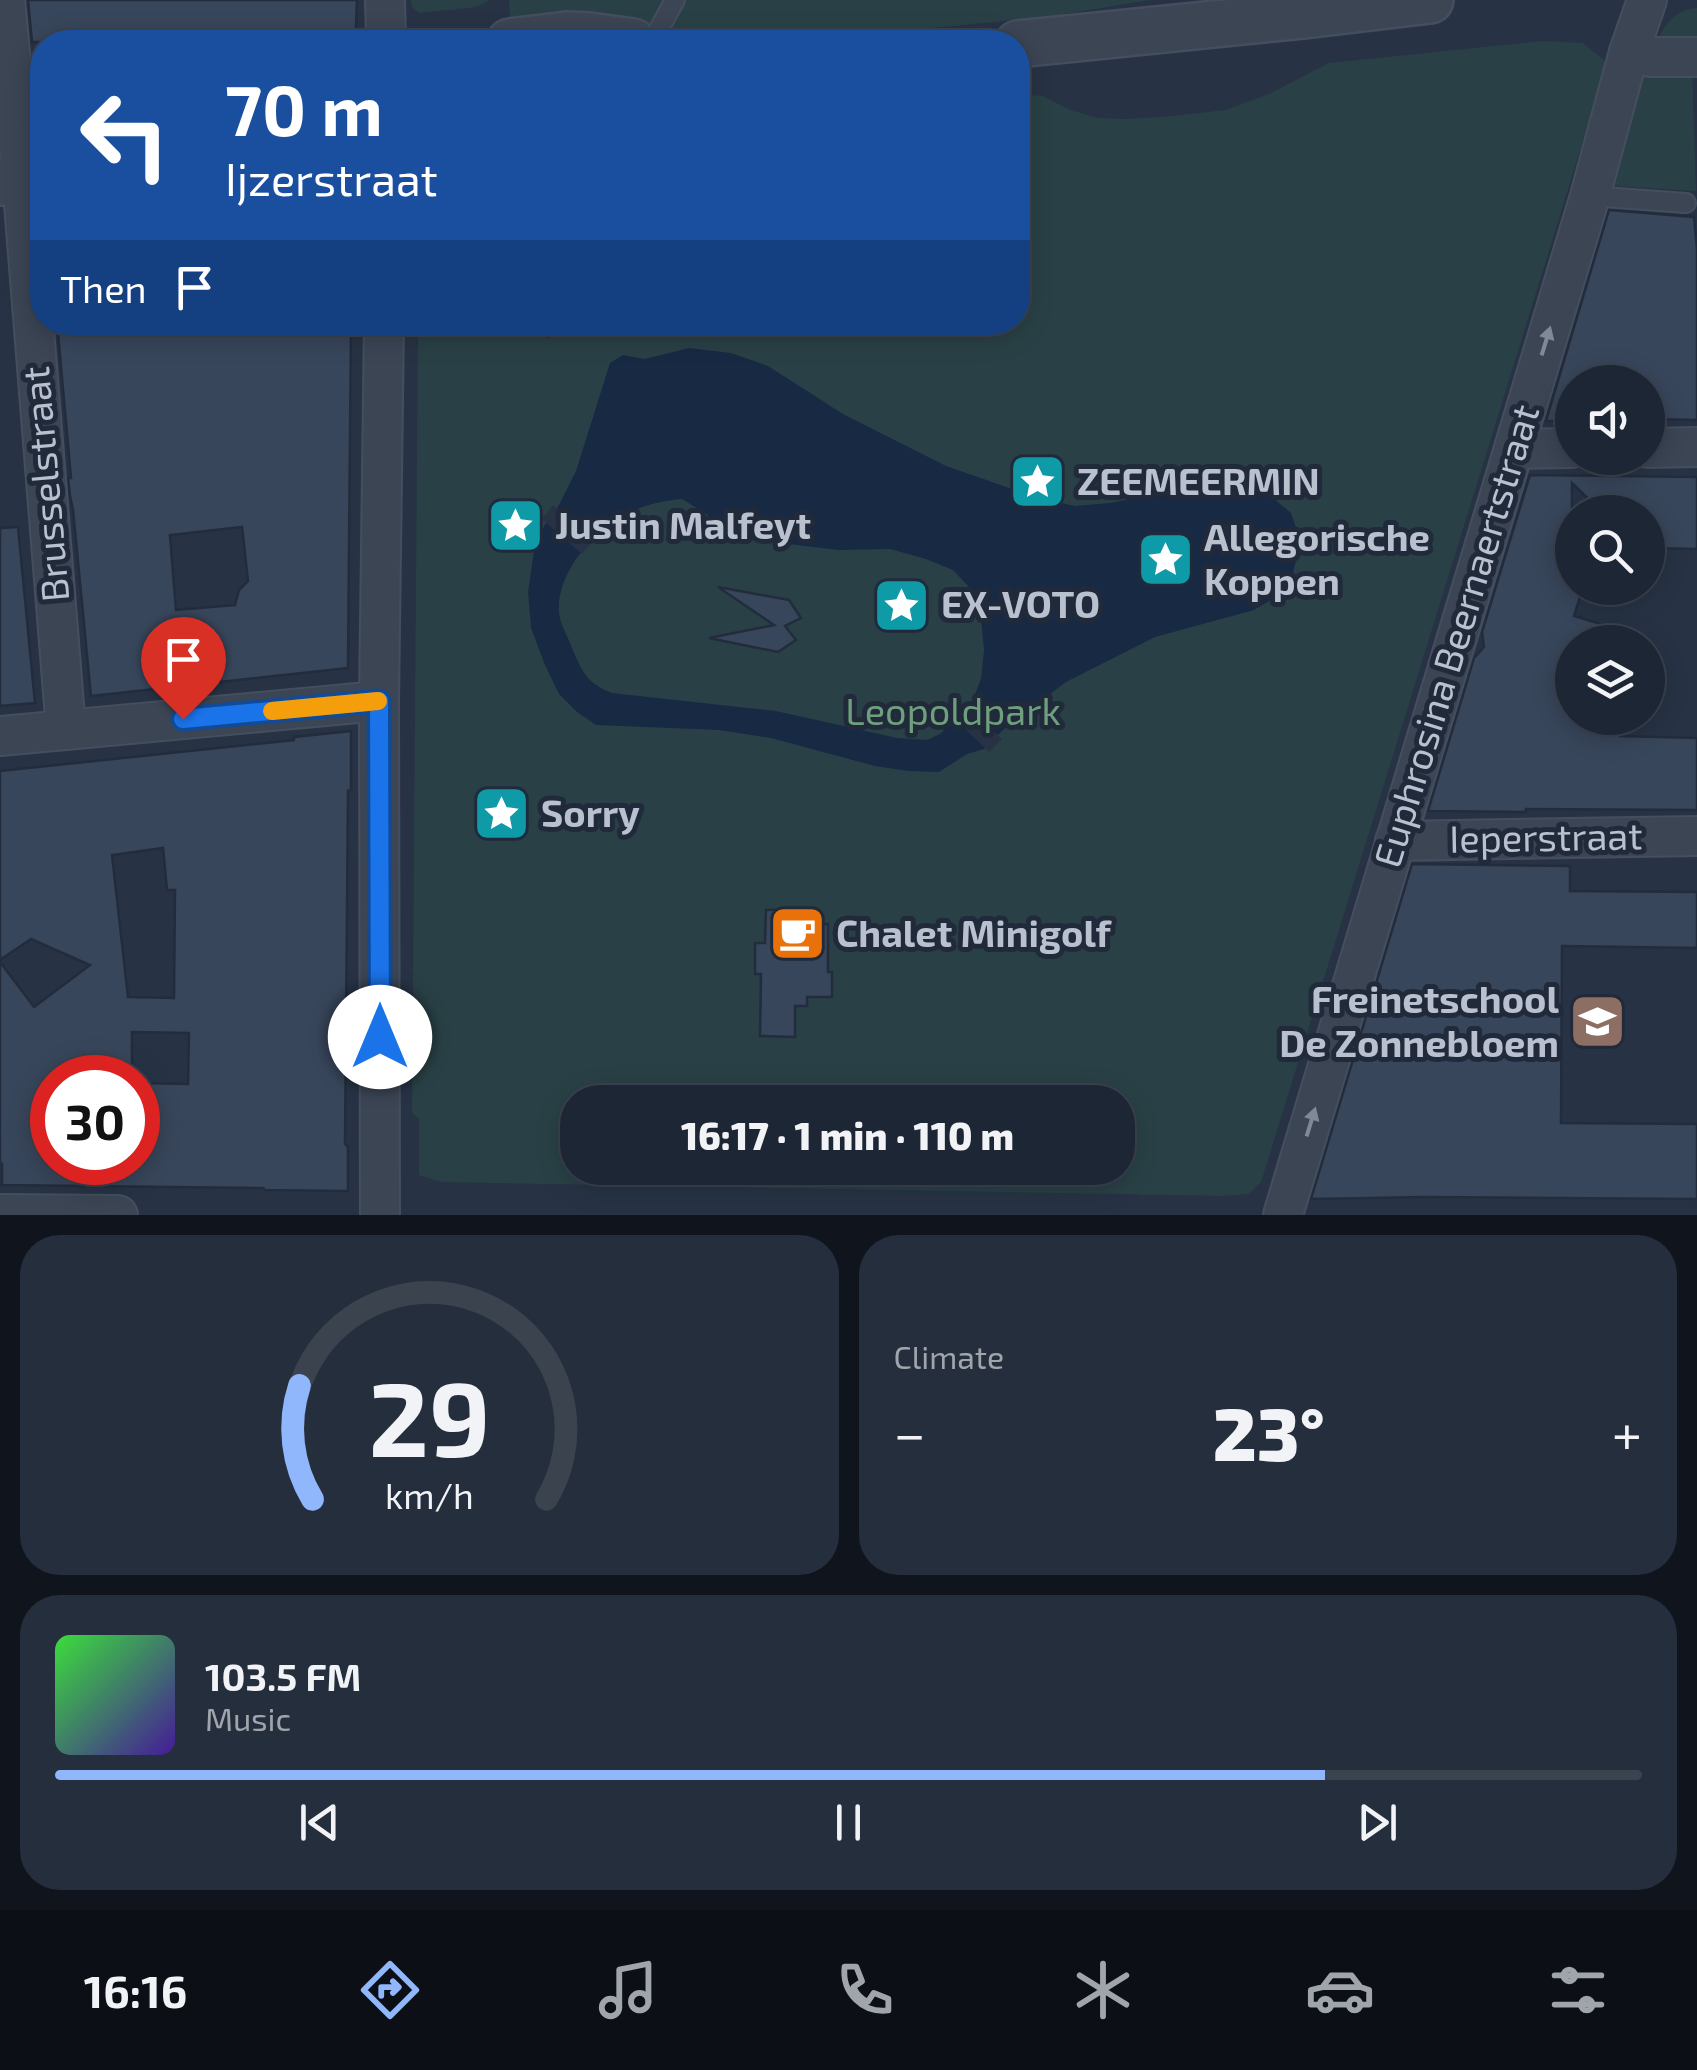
<!DOCTYPE html>
<meta charset="utf-8">
<style>
body{margin:0;font-family:"Exo 2",sans-serif;background:#252e3c;color:#f1f3f6;height:100vh;display:flex;flex-direction:column;font-size:38px;white-space:nowrap}
*{box-sizing:border-box;margin:0}
p{font-size:32px;color:#a0a5ac}
.icon{flex:none;width:55px;height:55px;fill:none;stroke:currentColor;stroke-width:2;stroke-linecap:round;stroke-linejoin:round}
.map{position:relative;height:1215px;overflow:hidden}
.details{display:flex;flex-direction:column;gap:20px;padding:20px;background:#10151d;flex:1}
.details>*{flex:none}
.top-card{position:absolute;left:30px;top:30px;width:1000px;height:305px;border-radius:40px;box-shadow:0 5px 25px #0003,0 0 0 2px #3b434f;background:#1a4fa0;color:#fff;overflow:hidden}
.controls{position:absolute;left:1555px;top:365px;display:grid;gap:20px}
.controls a{display:grid;place-items:center;width:110px;height:110px;border-radius:50%;background:#1d2634;box-shadow:0 5px 25px #0003,0 0 0 2px #3b434f;font-size:50px}
.speed{position:absolute;left:30px;top:1055px;display:flex;gap:20px;font-size:50px;font-weight:700;text-align:center}
.speed>*{display:grid;place-content:center;width:130px;height:130px;border-radius:50%;background:#1d2634;box-shadow:0 5px 25px #0003,0 0 0 2px #3b434f;line-height:1}
.speed .limit{border:15px solid #d22;background:#fff;color:#111}
.pin{position:absolute;display:grid;place-items:center;width:85px;height:85px;color:#fff;margin:-102px -42px;border-radius:50% 50% 50% 0;rotate:-45deg;box-shadow:0 0 10px #0007}
.pin .icon{rotate:45deg}
.me{position:absolute;width:110px;margin:-55px;rotate:0deg;stroke-linejoin:round;filter:drop-shadow(0 0 8px #0008)}
.turn{display:flex;align-items:center;gap:35px;height:210px;padding:0 30px;font-size:45px}
.turn .icon{width:130px;height:130px;stroke-width:2.5}
.turn b{display:block;font-size:70px;line-height:85px}
.then{display:flex;align-items:center;height:95px;padding:0 30px;background:#0003;gap:20px;font-size:38px}
.big{font-size:75px;font-weight:800;line-height:1.1}
.details .tile{flex:1;display:flex;flex-direction:column;justify-content:center;gap:15px;min-width:0;padding:0 35px;border-radius:40px;background:#252e3c}
.details .dial{align-items:center;gap:0}
.dial svg{height:260px;overflow:visible;fill:none;stroke:#3b434f;stroke-width:7;stroke-linecap:round;text-anchor:middle}
.dial text{fill:#f1f3f6;stroke:none}
.song{display:flex;align-items:center;gap:30px}
.cover{width:120px;height:120px;border-radius:15px;background:linear-gradient(135deg,hsl(120 70% 55%),hsl(260 70% 35%))}
.played{height:10px;border-radius:5px;background:linear-gradient(90deg,#90b6fc 80%,#3b434f 80%)}
.keys{display:flex;justify-content:space-around;direction:ltr}
.heat{display:flex;justify-content:space-between;align-items:center;font-size:55px;direction:ltr}
.details .tiles{flex:1;display:grid;gap:20px;grid-template-columns:1fr 1fr}
.tile:last-child{grid-column:span 2}
.trip{position:absolute;left:560px;top:1085px;width:575px;height:100px;border-radius:40px;background:#1d2634;box-shadow:0 5px 25px #0003,0 0 0 2px #3b434f;font-weight:800;line-height:100px;text-align:center}
.dock{display:flex;height:160px;justify-content:space-around;align-items:center;background:#0c0f15;color:#a0a5ac}
.dock .icon{width:70px;height:70px}
.dock .selected{color:#90b6fc}
.dock b{font-size:45px;color:#f1f3f6}
.map>svg:first-child{display:block}
</style>
<div class="map">
<svg width="1697" height="1215" viewBox="0 0 1697 1215">
<rect width="100%" height="100%" fill="#273345"/>
<g fill="#294146" fill-rule="evenodd">
<polygon points="410,0 490,0 476,7 419,13 413,8"/>
<polygon points="509,0 1150,0 1052,16 797,42 699,42 644,29 510,19"/>
<path d="M1697,8V41L1656,42C1666,23 1675,10 1697,8Z"/>
<path d="M1544,41L1583,43L1607,63L1261,1182L1249,1194L1224,1196L441,1182L419,1175V1119L412,1113L418,330L494,323H530L549,339L568,322H1018V94L1043,96L1068,109L1097,118L1128,119L1173,116L1226,110L1269,94L1329,63ZM578,1102H1118V1168H578Z"/>
<polygon points="1692,68 1696,191 1613,186 1646,69"/>
</g>
<path fill="#182944" fill-rule="evenodd" d="M689,348L731,353L768,366L843,414L946,466L1035,497L1075,506L1110,503L1208,484L1237,481L1267,493L1291,513L1301,542L1293,572L1279,595L1254,610L1155,637L1066,682L1003,730L984,749L967,754L939,772L908,771L875,766L771,738L719,730L596,725L577,712L559,694L545,665L531,628L528,592L534,551L544,526L559,505L576,471L610,363L623,355L645,359ZM682,499L736,532L765,541L838,550L890,549L926,559L953,570L970,588L981,617L984,650L981,679L972,702L940,734L927,740L897,738L776,711L612,693C586,683 582,671 572,648C568,636 559,623 559,611C557,576 587,539 615,521C635,507 659,501 682,499Z"/>
<g fill="#273345">
<polygon points="553,505 594,540 582,554 542,519"/>
<polygon points="964,703 1002,739 989,752 951,715"/>
</g>
<g fill="#38465b" stroke="#222c3c" stroke-width="2.5" fill-rule="evenodd">
<polygon points="28,0 357,0 356,29 287,36 287,32 186,42 32,42"/>
<polygon points="1609,210 1694,217 1697,249 1697,420 1648,419 1648,382 1572,382 1572,421 1546,421"/>
<path d="M57,322H351L348,668L91,696L73,510L70,496L68,478H71ZM242,527L248,581L239,590L235,605L176,610L170,535Z"/>
<polygon points="1530,475 1697,477 1697,549 1648,548 1648,512 1602,512 1572,483 1572,588 1583,588 1574,616 1640,636 1640,642 1572,642 1572,718 1618,718 1620,736 1697,738 1697,810 1526,809 1525,812 1428,811 1474,658 1484,647 1482,632"/>
<polygon points="18,527 35,703 0,706 0,528"/>
<polygon points="718,587 789,600 801,618 785,626 796,640 778,652 709,638 774,625"/>
<path d="M351,731V790L348,791L345,1144L348,1147V1191L265,1190L263,1188L2,1185V1164L0,1162V962L34,1007L90,965L31,939L0,960V771L294,740V737ZM163,848L167,890H175L174,998L128,997L112,855ZM132,1032L189,1033L188,1084L138,1083V1162H52V1078H132Z"/>
<polygon points="1412,864 1570,866 1570,891 1697,892 1697,948 1562,946 1561,1123 1697,1124 1697,1199 1426,1197 1311,1199"/>
<polygon points="807,909 807,925 828,924 828,972 832,972 832,997 807,997 807,1006 795,1006 795,1037 760,1036 761,974 755,974 755,943 765,943 766,910"/>
</g>
<g fill="none" stroke-linecap="round" stroke-linejoin="round">
<defs>
<g id="service">
<polyline points="652,42 675,0"/>
<polyline points="1590,196 1686,203"/>
</g>
<g id="minor">
<polyline points="5,0 22,179 66,730"/>
<polyline points="385,0 386,42"/>
<polyline points="1629,52 1651,57 1697,57"/>
<polyline points="1648,448 1697,447"/>
<polyline points="1514,449 1572,448"/>
<polyline points="0,736 379,701"/>
<polyline points="1395,841 1697,836"/>
<polyline points="0,1214 118,1215"/>
<polyline points="380,1215 379,701 384,322"/>
<polyline points="1283,1215 1590,196 1629,52 1647,0"/>
</g>
<g id="tertiary">
<polyline points="510,42 567,35 589,36 633,42"/>
<polyline points="1018,44 1304,15 1430,0"/>
<polyline points="0,108 42,102"/>
<polyline points="0,182 42,178"/>
</g>
</defs>
<use href="#service" stroke="#454e5e" stroke-width="22"/>
<use href="#minor" stroke="#454e5e" stroke-width="42"/>
<use href="#tertiary" stroke="#454e5e" stroke-width="50"/>
<use href="#service" stroke="#3b4554" stroke-width="18"/>
<use href="#minor" stroke="#3b4554" stroke-width="38"/>
<use href="#tertiary" stroke="#3b4554" stroke-width="45"/>
</g>
<defs><path id="oneway-solid" d="M-6-.8H1V-3.2L6.5 0L1 3.2V.8H-6Z" transform="scale(2.5)"/></defs>
<g fill="#808997">
<use href="#oneway-solid" transform="translate(1546 341) rotate(-73)"/>
<use href="#oneway-solid" transform="translate(1311 1122) rotate(-73)"/>
</g>
<g fill="none" stroke-linecap="round" stroke-linejoin="round">
<defs>
<polyline id="route" points="183,719 379,701 380,1037"/>
</defs>
<use href="#route" stroke="#114b97" stroke-width="25"/>
<use href="#route" stroke="#1a73e8" stroke-width="18"/>
<polyline stroke="#f59e0b" stroke-width="18" points="272,711 378,701"/>
</g>
<defs>
<symbol id="sight-square" viewBox="-11 -11 22 22"><rect x="-9" y="-9" width="18" height="18" rx="4" fill="#0f9aa8" stroke="#202a3a"/><path d="M0-6L1.8-2.2L6-1.7L2.9 1.2L3.7 5.4L0 3.3L-3.7 5.4L-2.9 1.2L-6-1.7L-1.8-2.2Z" fill="#fff"/></symbol>
<symbol id="cafe-square" viewBox="-11 -11 22 22"><rect x="-9" y="-9" width="18" height="18" rx="4" fill="#e8710a" stroke="#202a3a"/><path d="M-5.5-4.5H6V0H3Q3 3.5 0 3.5H-2.5Q-5.5 3.5-5.5 0ZM3-3.2v2h1.7v-2ZM-6 4.5H4V6H-6Z" fill="#fff"/></symbol>
<symbol id="school-square" viewBox="-11 -11 22 22"><rect x="-9" y="-9" width="18" height="18" rx="4" fill="#8d6e63" stroke="#202a3a"/><path d="M0-5L7-2L0 1L-7-2ZM-4 1L0 2.5L4 1V4Q0 6-4 4Z" fill="#fff"/></symbol>
</defs>
<g fill-rule="evenodd">
<use href="#sight-square" x="1006" y="450" width="63" height="63"/>
<use href="#sight-square" x="484" y="494" width="63" height="63"/>
<use href="#sight-square" x="1134" y="528" width="63" height="63"/>
<use href="#sight-square" x="870" y="574" width="63" height="63"/>
<use href="#sight-square" x="470" y="782" width="63" height="63"/>
<use href="#cafe-square" x="766" y="902" width="63" height="63"/>
<use href="#school-square" x="1566" y="990" width="63" height="63"/>
</g>
<g text-anchor="middle" stroke-width="10" stroke-linejoin="round" paint-order="stroke">
<g font-size="38" font-weight="bold" fill="#b9c0ce" stroke="#202a3a" text-anchor="start">
<text x="1077" y="495">ZEEMEERMIN</text>
<text x="555" y="539">Justin Malfeyt</text>
<text x="1204" y="551">Allegorische<tspan x="1204" dy="44">Koppen</tspan></text>
<text x="941" y="618">EX-VOTO</text>
<text x="541" y="827">Sorry</text>
<text x="836" y="947">Chalet Minigolf</text>
<text x="1559" y="1013" text-anchor="end">Freinetschool<tspan x="1559" dy="44">De Zonnebloem</tspan></text>
</g>
<g font-size="38" fill="#b9c0ce" stroke="#202a3a">
<text transform="translate(46 484) rotate(-95)" y="13">Brusselstraat</text>
<text transform="translate(1457 636) rotate(-73)" y="13">Euphrosina Beernaertstraat</text>
<text transform="translate(1546 838) rotate(-1)" y="13">Ieperstraat</text>
</g>
<g font-size="38" fill="#6f9f7c" stroke="#202a3a">
<text x="953" y="725">Leopoldpark</text>
</g>
</g>
</svg>
<div class="controls">
<a><svg class="icon" aria-label="sound" viewBox="0 0 24 24"><path d="M4 9h4l5-4v14l-5-4H4zM17 9q2 3 0 6"/></svg></a>
<a><svg class="icon" aria-label="search" viewBox="0 0 24 24"><circle cx="10" cy="10" r="6"/><path d="M15 15l6 6"/></svg></a>
<a><svg class="icon" aria-label="layers" viewBox="0 0 24 24"><path d="M12 4l9 5-9 5-9-5zM3 14l9 5 9-5"/></svg></a>
</div>
<div class="speed"><div class="limit">30</div></div>
<div class="pin" style="left:183px;top:719px;background:#d93025"><svg class="icon" aria-label="arrive" viewBox="0 0 24 24"><path d="M6 21V4h12l-3 4 3 4H6"/></svg></div>
<svg class="me" style="left:380px;top:1037px" viewBox="-20 -20 40 40"><circle r="19" fill="#fff"/><path d="M0-13L10 11 0 6-10 11z" fill="#1a73e8"/></svg>
<div class="trip">16:17 · 1 min · 110 m</div>
<div class="top-card">
<div class="turn"><svg class="icon" aria-label="left" viewBox="0 0 24 24"><path d="M17 20v-9H6M10 6l-5 5 5 5"/></svg><div><b>70 m</b>Ijzerstraat</div></div>
<div class="then">Then<svg class="icon" aria-label="arrive" viewBox="0 0 24 24"><path d="M6 21V4h12l-3 4 3 4H6"/></svg></div>
</div>
</div>
<section class="details">
<div class="tiles">
<div class="tile dial"><svg viewBox="0 0 100 80">
<path d="M14 69A42 42 0 1 1 86 69"/>
<path d="M14 69A42 42 0 0 1 10 34" stroke="#90b6fc"/>
<text x="50" y="56" font-size="32" font-weight="700">29</text>
<text x="50" y="72" font-size="11">km/h</text>
</svg></div>
<div class="tile"><p>Climate</p>
<div class="heat"><a>−</a><b class="big">23°</b><a>+</a></div>
</div>
<div class="tile">
<div class="song"><i class="cover"></i><div><b>103.5 FM</b><p>Music</p></div></div>
<div class="played"></div>
<div class="keys"><svg class="icon" aria-label="previous" viewBox="0 0 24 24"><path d="M18 5L8 12l10 7zM5 5v14"/></svg><svg class="icon" aria-label="pause" viewBox="0 0 24 24"><path d="M8 5v14M16 5v14"/></svg><svg class="icon" aria-label="next" viewBox="0 0 24 24"><path d="M6 5l10 7-10 7zM19 5v14"/></svg></div>
</div>
</div>
</section>
<nav class="dock">
<b>16:16</b>
<svg class="icon selected" aria-label="directions" viewBox="0 0 24 24"><path d="M12 3l9 9-9 9-9-9zM9 14v-3h6M13 9l2 2-2 2"/></svg>
<svg class="icon" aria-label="music" viewBox="0 0 24 24"><path d="M9 18V5l10-2v13"/><circle cx="6" cy="18" r="3"/><circle cx="16" cy="16" r="3"/></svg>
<svg class="icon" aria-label="phone" viewBox="0 0 24 24"><path d="M5 4h4l2 5-3 2q2 4 5 5l2-3 5 2v4C11 20 4 13 5 4z"/></svg>
<svg class="icon" aria-label="climate" viewBox="0 0 24 24"><path d="M12 3v18M4 7l16 10M4 17L20 7"/></svg>
<svg class="icon" aria-label="car" viewBox="0 0 24 24"><path d="M5 17H2v-5l4-1 3-4h7l3 4 3 1v5h-3M9 17h6M6 11h13"/><circle cx="7" cy="17" r="2"/><circle cx="17" cy="17" r="2"/></svg>
<svg class="icon" aria-label="filters" viewBox="0 0 24 24"><path d="M4 7h16M4 17h16"/><circle cx="9" cy="7" r="2"/><circle cx="15" cy="17" r="2"/></svg>
</nav>
